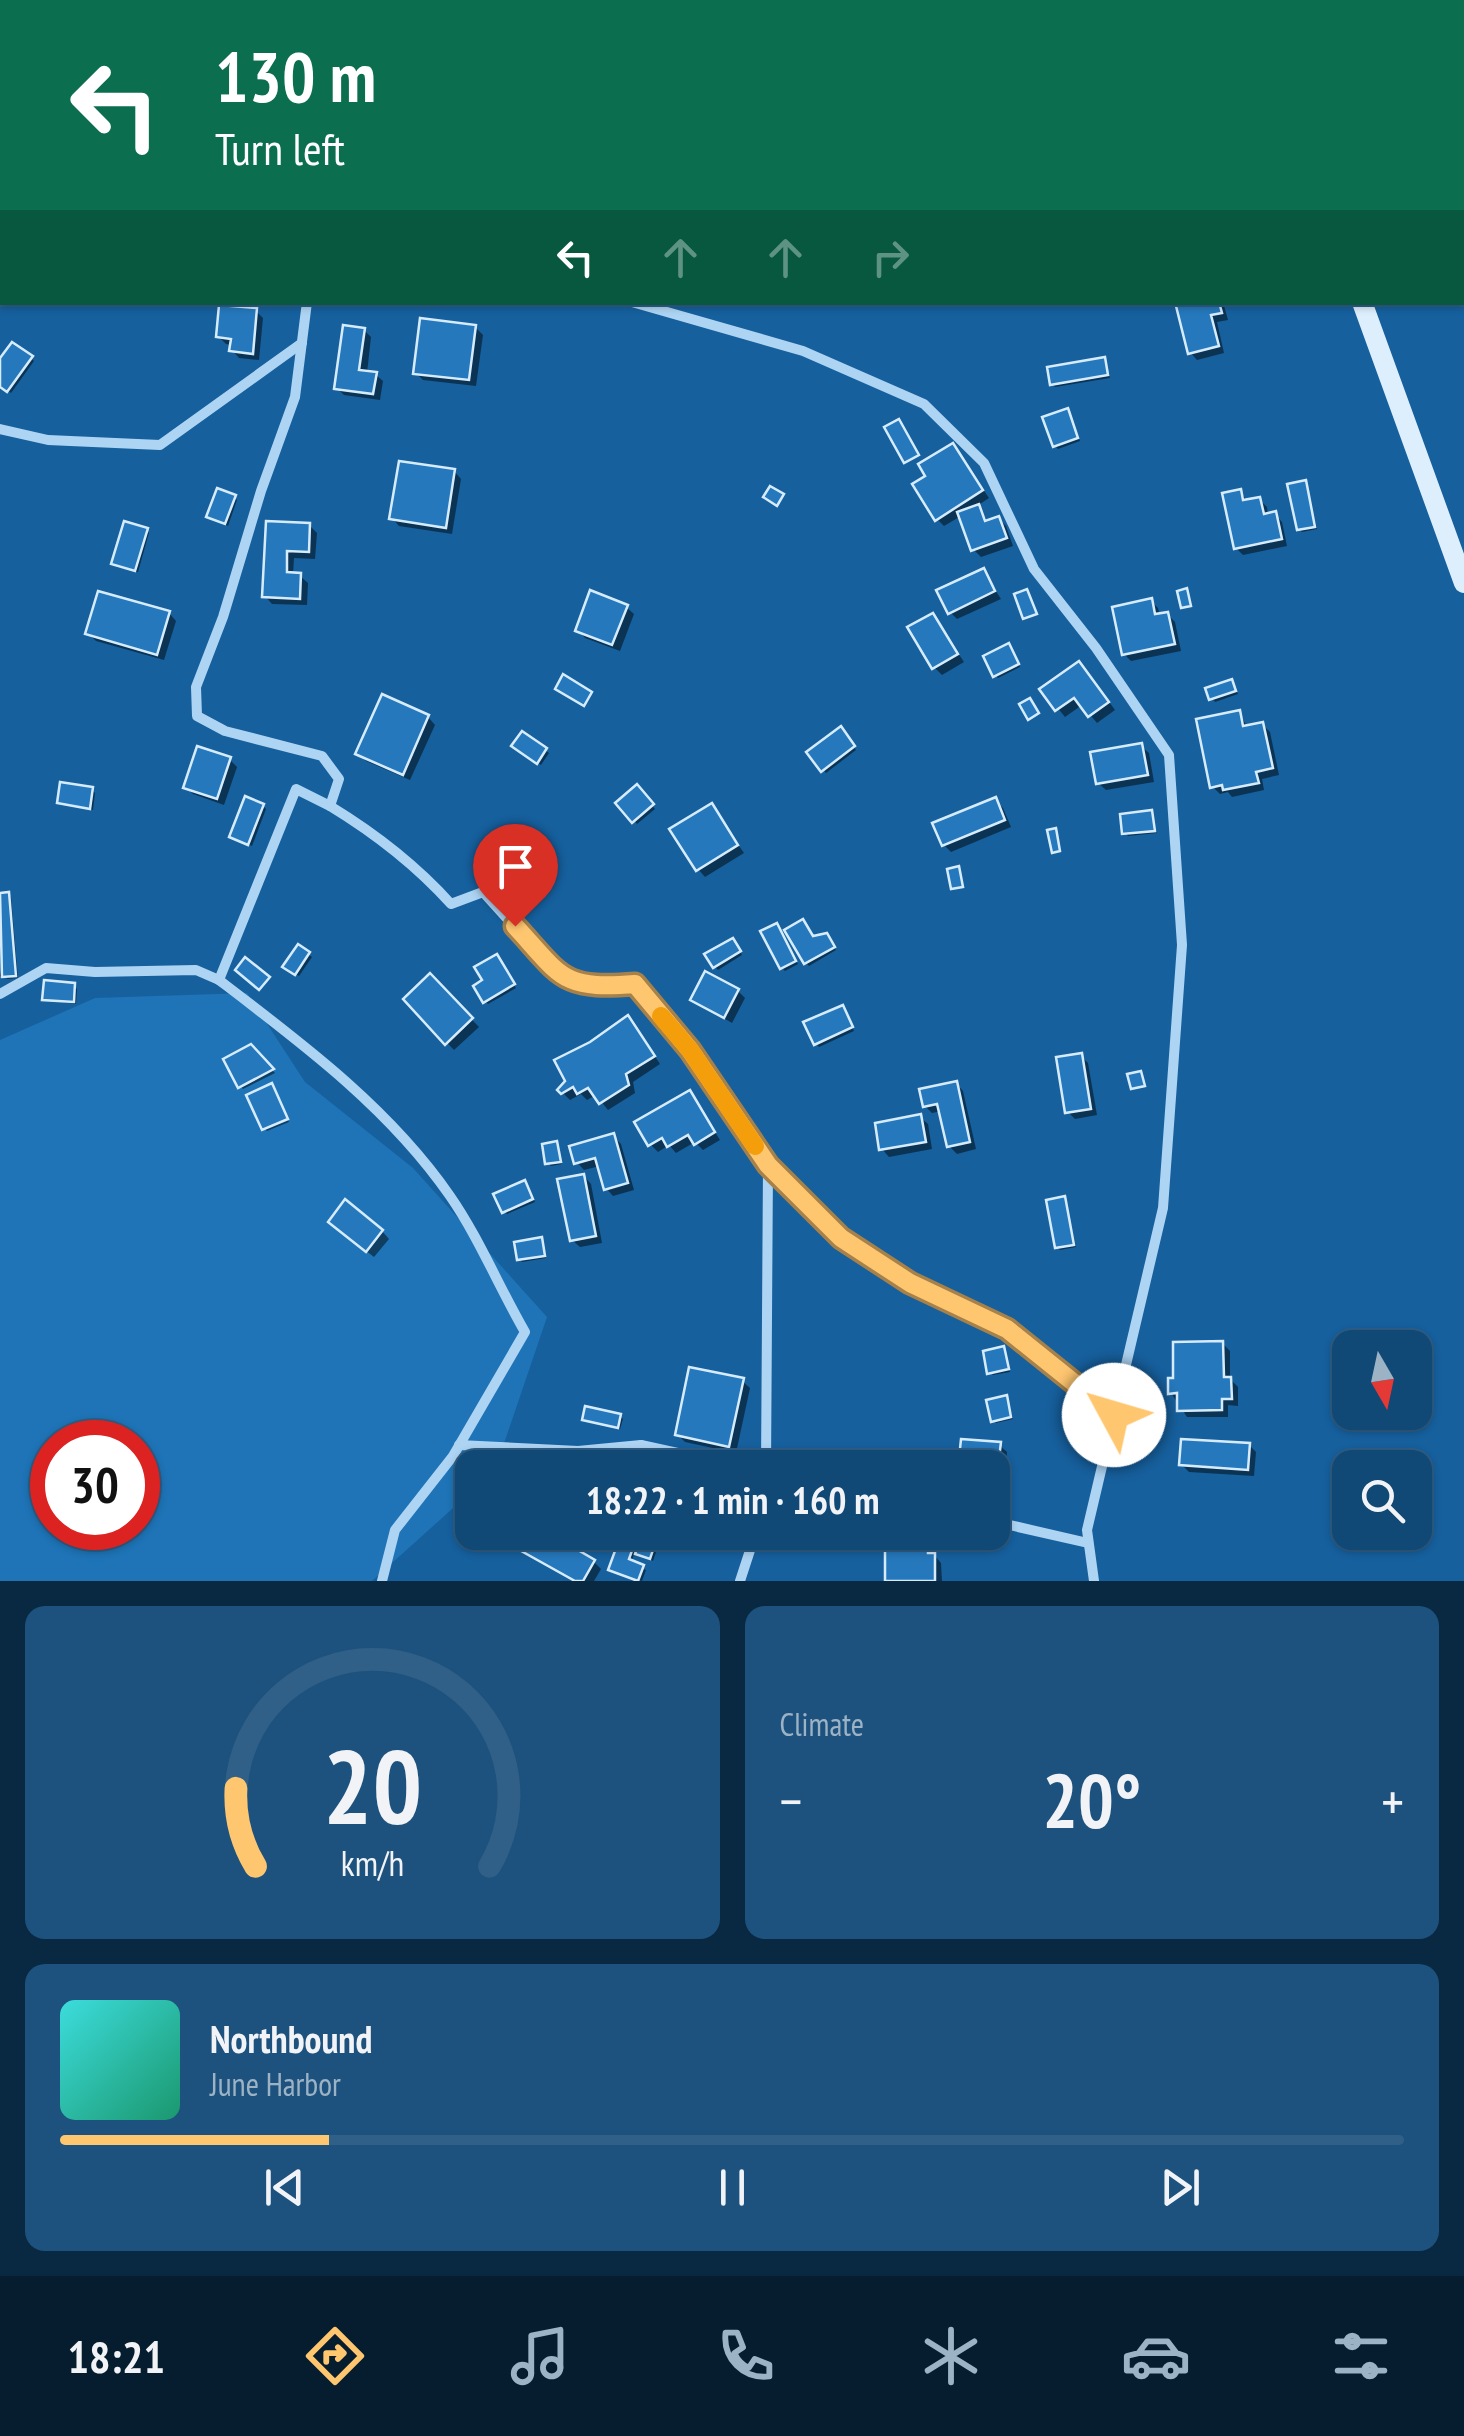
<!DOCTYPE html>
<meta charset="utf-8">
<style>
body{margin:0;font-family:"PT Sans Narrow",sans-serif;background:#1e527e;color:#f1f3f6;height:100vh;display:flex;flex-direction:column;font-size:38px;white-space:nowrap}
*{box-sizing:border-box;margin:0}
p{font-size:32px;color:#9cb2c5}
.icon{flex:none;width:55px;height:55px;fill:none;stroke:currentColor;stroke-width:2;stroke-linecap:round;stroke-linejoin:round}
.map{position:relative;height:1581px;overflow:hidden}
.side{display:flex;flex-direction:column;gap:25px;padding:25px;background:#092841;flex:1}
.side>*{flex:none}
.top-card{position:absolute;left:0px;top:0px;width:1465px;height:305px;box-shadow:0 2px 8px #0004,0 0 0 2px #306088;background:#0b6e4f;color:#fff;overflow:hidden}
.needle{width:65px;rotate:171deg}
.tools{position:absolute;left:1332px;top:1330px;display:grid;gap:20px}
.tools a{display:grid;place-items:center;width:100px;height:100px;border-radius:20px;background:#104876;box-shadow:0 2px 8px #0004,0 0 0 2px #306088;font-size:50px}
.speed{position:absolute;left:30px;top:1420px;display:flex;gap:20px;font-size:50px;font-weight:700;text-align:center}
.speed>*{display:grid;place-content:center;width:130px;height:130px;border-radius:50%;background:#104876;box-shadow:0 2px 8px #0004,0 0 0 2px #306088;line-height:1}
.speed .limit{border:15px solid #d22;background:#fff;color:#111}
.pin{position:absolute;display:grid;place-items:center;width:85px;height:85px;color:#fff;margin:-102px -42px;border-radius:50% 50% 50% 0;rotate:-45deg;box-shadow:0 0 10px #0007}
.pin .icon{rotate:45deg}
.me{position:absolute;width:110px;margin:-55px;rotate:309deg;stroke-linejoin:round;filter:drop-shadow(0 0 8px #0008)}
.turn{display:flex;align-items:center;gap:35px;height:210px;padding:0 50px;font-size:45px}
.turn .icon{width:130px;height:130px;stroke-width:2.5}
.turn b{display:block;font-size:70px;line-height:85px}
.lanes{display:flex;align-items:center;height:95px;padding:0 50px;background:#0003;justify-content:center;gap:50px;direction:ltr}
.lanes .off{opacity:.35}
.big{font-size:75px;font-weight:700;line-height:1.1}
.side .tile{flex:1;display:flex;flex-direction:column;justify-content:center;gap:15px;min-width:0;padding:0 35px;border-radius:20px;background:#1e527e}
.side .dial{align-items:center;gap:0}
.dial svg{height:260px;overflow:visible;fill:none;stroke:#306088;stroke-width:7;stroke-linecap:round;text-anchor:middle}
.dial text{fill:#f1f3f6;stroke:none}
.song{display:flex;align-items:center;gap:30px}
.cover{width:120px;height:120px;border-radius:15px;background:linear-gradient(135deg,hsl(180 70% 55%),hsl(160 70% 35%))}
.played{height:10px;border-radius:5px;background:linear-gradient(90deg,#ffc670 20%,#306088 20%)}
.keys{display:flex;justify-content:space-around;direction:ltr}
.heat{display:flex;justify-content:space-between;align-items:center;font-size:55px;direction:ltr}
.side .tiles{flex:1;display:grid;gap:25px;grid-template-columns:1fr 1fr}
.tile:last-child{grid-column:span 2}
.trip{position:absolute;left:455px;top:1450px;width:555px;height:100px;border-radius:20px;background:#104876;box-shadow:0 2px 8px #0004,0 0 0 2px #306088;font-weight:700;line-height:100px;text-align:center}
.tabs{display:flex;height:160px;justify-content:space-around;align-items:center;background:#061d2f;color:#9cb2c5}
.tabs .icon{width:70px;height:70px}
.tabs .active{color:#ffc670}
.tabs b{font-size:45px;color:#f1f3f6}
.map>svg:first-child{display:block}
</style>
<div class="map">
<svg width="1464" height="1581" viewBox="0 0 1464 1581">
<rect width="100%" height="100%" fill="#16609e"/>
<path fill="#1e74b7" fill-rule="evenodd" d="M247,993L305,1082L413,1168L547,1317L496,1467L472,1468V1491L372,1581H0V1040L95,998ZM52,1442H138V1528H52Z"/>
<g fill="#0007">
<polygon points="528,0 584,0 585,2 523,2"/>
<polygon points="1184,302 1223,302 1228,320 1217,322 1224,353 1197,360 1190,352"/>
<polygon points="256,311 263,318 259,360 239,358 232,350 232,345 226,344 218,336"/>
<polygon points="475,327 483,335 476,386 423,380 416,373"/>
<polygon points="364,330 371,337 367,373 375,374 383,381 380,400 344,395 337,388"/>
<polygon points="31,358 34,361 11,393 0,385 0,362"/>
<polygon points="1104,359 1110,378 1055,387 1052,384"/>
<polygon points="1068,411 1080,441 1058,449 1055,446"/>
<polygon points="953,446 989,498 977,506 988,522 998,518 1006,526 1013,546 981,557 973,549 961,516 944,526 937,519 928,476"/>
<polygon points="454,471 461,479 452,534 399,526 392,518"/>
<polygon points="1305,483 1317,529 1302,532 1299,529"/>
<polygon points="1240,492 1248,502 1260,500 1267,507 1268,515 1275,514 1282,522 1287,546 1243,555 1236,548"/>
<polygon points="234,497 237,500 228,526 208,517"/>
<polygon points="268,523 309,525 317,533 315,559 294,558 293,575 300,576 308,583 307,605 272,604 265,596"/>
<polygon points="146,530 149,533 138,572 117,567 114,564"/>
<polygon points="983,571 1001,599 957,619 950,612"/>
<polygon points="1151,601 1158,608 1160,616 1167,614 1175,622 1181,651 1131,661 1124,654"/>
<polygon points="626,607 634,614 620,651 585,638 578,630"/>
<polygon points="169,613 176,621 164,660 96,641 88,633"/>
<polygon points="933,616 964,662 942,675 934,667"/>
<polygon points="1012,649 1020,667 998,678 995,675"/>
<polygon points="1086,671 1115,710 1097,723 1082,705 1065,717 1043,690"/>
<polygon points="1232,682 1238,694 1215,702 1212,698"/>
<polygon points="1239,713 1248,728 1263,725 1270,732 1279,775 1262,779 1264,790 1232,797 1228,792 1220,794 1213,787"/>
<polygon points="428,717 435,725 410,780 366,761 358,753"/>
<polygon points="840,729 856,750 826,773 809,753"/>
<polygon points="522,734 549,753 541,765 517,748"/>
<polygon points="1141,746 1149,753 1154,782 1106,790 1098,783"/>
<polygon points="229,759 237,767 224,805 193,794 186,787"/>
<polygon points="637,788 655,809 637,824 619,803"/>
<polygon points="92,790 95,793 93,810 59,802"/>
<polygon points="995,800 1003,808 1011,827 951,852 944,845"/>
<polygon points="263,806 266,809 252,846 235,839"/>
<polygon points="711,806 744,853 705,877 698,869"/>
<polygon points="1151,812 1157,833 1128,836 1125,833"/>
<polygon points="537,840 553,859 532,876 516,857"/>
<polygon points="8,894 11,897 18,978 8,979 0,976 0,971 1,975 5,975 0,895"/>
<polygon points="777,926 798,964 785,971 782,968"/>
<polygon points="813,939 829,939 836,950 809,966 806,963"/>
<polygon points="735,944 742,955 718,970 715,967"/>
<polygon points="298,948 312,957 299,976 288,969"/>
<polygon points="499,960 516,988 488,1004 485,1001 485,981"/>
<polygon points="430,977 479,1027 454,1050 406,1000"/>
<polygon points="74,986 77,989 76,1004 45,999"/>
<polygon points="738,991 745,998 732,1023 693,1000"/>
<polygon points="845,1010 854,1031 819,1047 816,1044"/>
<polygon points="635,1026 660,1064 633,1082 635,1093 608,1110 596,1095 587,1100 581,1094 570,1100 560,1090"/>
<polygon points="250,1047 275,1073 243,1089 240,1086"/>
<polygon points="1081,1056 1088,1063 1097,1115 1075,1119 1067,1111"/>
<polygon points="956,1083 963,1091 976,1149 957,1154 949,1146 942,1111 932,1113 925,1106"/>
<polygon points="274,1089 289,1122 267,1131 264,1128"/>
<polygon points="690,1093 720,1140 703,1150 695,1142 676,1153 669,1145 658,1152 650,1144"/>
<polygon points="920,1117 928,1124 932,1149 889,1157 882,1149"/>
<polygon points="613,1136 621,1144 634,1190 613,1196 606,1188 600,1166 584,1170 577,1162"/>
<polygon points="556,1144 562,1164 551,1166 548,1163"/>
<polygon points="584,1176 591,1184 602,1243 580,1247 572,1240"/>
<polygon points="527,1186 535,1202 507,1214 504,1212"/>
<polygon points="1065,1199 1076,1247 1060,1250 1057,1247"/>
<polygon points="338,1229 382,1231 389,1239 374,1257"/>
<polygon points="541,1240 546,1258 522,1262 519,1259"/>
<polygon points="1222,1343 1230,1351 1230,1379 1238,1387 1238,1406 1228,1405 1228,1417 1187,1417 1171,1393"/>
<polygon points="1003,1349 1010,1372 993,1375 990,1372"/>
<polygon points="742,1381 750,1388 736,1453 685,1442 678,1435"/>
<polygon points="1006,1398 1013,1419 996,1423 993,1420"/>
<polygon points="620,1416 623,1419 620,1429 585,1419"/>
<polygon points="999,1445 1007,1452 1003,1492 992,1491 992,1468"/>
<polygon points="1249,1445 1256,1452 1254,1476 1189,1472 1182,1465"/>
<polygon points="578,1532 608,1532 605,1551 584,1547 577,1540"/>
<polygon points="905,1532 928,1532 935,1539 935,1556 941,1563 942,1581 888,1581 904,1548"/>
<polygon points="502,1537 594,1562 601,1569 594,1581 573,1581"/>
<polygon points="633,1547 638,1552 653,1549 656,1552 653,1561 635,1551 631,1563 646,1570 642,1581 614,1572"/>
</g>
<g fill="#2578bc" stroke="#d6ecfd" stroke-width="2.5">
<polygon points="1175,302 1219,302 1222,313 1211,315 1219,346 1188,354"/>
<polygon points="219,305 257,308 253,354 229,351 231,339 216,337"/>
<polygon points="420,318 476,325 469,380 413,374"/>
<polygon points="343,325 365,328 359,370 377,372 373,394 334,389"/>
<polygon points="12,342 33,356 7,392 0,387 0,358"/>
<polygon points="1105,357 1108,375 1050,385 1047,367"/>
<polygon points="1068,408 1078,438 1053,447 1042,417"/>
<polygon points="899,419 919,455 904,463 884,427"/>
<polygon points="953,443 983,490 935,521 912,484 925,476 918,464"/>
<polygon points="399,461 455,469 446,528 389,519"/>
<polygon points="1306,480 1315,527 1297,530 1287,484"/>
<polygon points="770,486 784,494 777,506 763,497"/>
<polygon points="217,488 236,495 225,524 206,517"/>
<polygon points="1241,489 1243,500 1260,497 1264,514 1276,511 1282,539 1234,549 1222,493"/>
<polygon points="979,504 985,521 999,516 1007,538 971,551 957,512"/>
<polygon points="124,521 148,528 135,571 111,564"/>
<polygon points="266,521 310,523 309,552 287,551 287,572 301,573 300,599 262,597"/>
<polygon points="984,568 995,591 948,614 936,590"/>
<polygon points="1187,588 1191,606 1181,608 1177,591"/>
<polygon points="1027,589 1037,614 1023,619 1014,594"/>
<polygon points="590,590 628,605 612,645 575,631"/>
<polygon points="98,591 170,611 157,655 85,634"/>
<polygon points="1152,598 1155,614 1168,612 1175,644 1122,655 1112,607"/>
<polygon points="933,613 958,654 932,669 907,627"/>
<polygon points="1009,643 1019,664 993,677 983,656"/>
<polygon points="1079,661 1109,702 1088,717 1074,698 1055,711 1039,689"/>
<polygon points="563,674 592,692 584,706 555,689"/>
<polygon points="1232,679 1236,691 1209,700 1205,688"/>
<polygon points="382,694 429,715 403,775 355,754"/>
<polygon points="1030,698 1039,713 1028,720 1019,704"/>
<polygon points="1240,710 1243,726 1263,722 1273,768 1256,772 1259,783 1223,790 1222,785 1210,788 1196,719"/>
<polygon points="841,726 855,746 821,772 806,752"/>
<polygon points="522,731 547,748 537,764 511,746"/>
<polygon points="1142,743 1148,775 1096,784 1090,752"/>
<polygon points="197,746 231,757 217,799 183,788"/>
<polygon points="60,782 93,787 90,809 57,803"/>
<polygon points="637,784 654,804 632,823 615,803"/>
<polygon points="245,796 264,804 248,845 229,837"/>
<polygon points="996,797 1005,820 942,846 932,823"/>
<polygon points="712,803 738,845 696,871 669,829"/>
<polygon points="1152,810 1155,831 1122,834 1120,814"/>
<polygon points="1056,828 1060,851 1052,853 1047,830"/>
<polygon points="537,837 552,855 527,875 512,857"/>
<polygon points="959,866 963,887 951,889 947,869"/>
<polygon points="9,892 16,976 2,977 0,893"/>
<polygon points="803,919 813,936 827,933 835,947 804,964 784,930"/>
<polygon points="777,923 796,961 780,969 760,931"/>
<polygon points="733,938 741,951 713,968 704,954"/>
<polygon points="298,944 310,952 295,975 282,967"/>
<polygon points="497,954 515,984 483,1003 473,986 482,980 474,967"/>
<polygon points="245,957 270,977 259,990 235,970"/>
<polygon points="705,971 739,989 724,1018 690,1000"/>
<polygon points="430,973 473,1018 445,1045 403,999"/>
<polygon points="44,980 75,983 74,1002 42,1000"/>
<polygon points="843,1005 853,1027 814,1045 803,1022"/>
<polygon points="628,1015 655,1056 626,1074 629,1085 599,1104 588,1088 577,1094 573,1087 561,1094 557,1090 565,1081 554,1060 590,1042"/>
<polygon points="251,1044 274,1069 238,1088 223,1059"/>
<polygon points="1082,1053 1091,1109 1065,1113 1056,1057"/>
<polygon points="1141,1071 1145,1086 1131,1089 1127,1074"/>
<polygon points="957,1081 970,1142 947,1147 937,1104 923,1107 919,1089"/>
<polygon points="272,1083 288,1119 262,1130 246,1095"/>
<polygon points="690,1090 715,1132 694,1145 688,1135 667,1147 662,1138 648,1146 634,1122"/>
<polygon points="921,1114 926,1142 879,1150 875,1123"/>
<polygon points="614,1133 628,1183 604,1190 595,1158 574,1164 569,1146"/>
<polygon points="557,1141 561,1162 545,1164 542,1144"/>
<polygon points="584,1174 596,1236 570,1241 557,1179"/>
<polygon points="525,1180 533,1199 502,1213 493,1194"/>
<polygon points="1065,1196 1074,1245 1055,1248 1046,1200"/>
<polygon points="345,1199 383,1230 366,1252 328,1222"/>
<polygon points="542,1237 545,1256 517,1260 514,1242"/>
<polygon points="1223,1341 1224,1377 1231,1377 1232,1399 1222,1399 1222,1410 1177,1411 1177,1393 1168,1394 1168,1378 1173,1378 1173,1342"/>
<polygon points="1004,1346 1009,1369 987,1374 983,1351"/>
<polygon points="689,1367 744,1378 729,1447 675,1435"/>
<polygon points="1007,1395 1011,1417 991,1422 986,1400"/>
<polygon points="585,1406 621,1414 618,1428 582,1420"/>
<polygon points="961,1439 1001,1442 996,1486 992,1485 992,1468 958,1468"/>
<polygon points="1181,1439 1250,1443 1248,1470 1179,1465"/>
<polygon points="506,1448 542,1463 540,1468 498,1468"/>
<polygon points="501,1532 547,1532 595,1560 583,1581 575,1581 498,1538"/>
<polygon points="575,1532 600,1532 598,1545 574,1541"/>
<polygon points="902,1532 928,1532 928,1553 935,1553 935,1581 885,1581 885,1545 902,1545"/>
<polygon points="619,1540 634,1545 629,1559 644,1565 638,1581 608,1570"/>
<polygon points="639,1542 654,1547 650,1559 635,1554"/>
</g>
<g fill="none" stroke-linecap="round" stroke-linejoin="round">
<g stroke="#aed4f3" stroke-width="10">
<polyline points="325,0 325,2"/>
<path d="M307,302L295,397L261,491L223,617L196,687L197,716L225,731L322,756L339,779L330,806C376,834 415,864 451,904L483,892L561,978L597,988L635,984L690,1050L768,1165L841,1238L910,1283L1007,1329L1115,1415"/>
<polyline points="632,302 803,351 924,404 984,463 1034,569 1096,648 1169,755 1182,945 1163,1208 1087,1530 1094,1581"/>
<polyline points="0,429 48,440 160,445 302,343"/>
<path d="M219,980C303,1044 390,1109 450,1196C478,1236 500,1289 525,1332L453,1456L395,1530L382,1581"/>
<polyline points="0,994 46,968 95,972 196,970 219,980 296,789 330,806"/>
<polyline points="459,1445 578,1451 641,1445"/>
<polyline points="637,1468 641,1445 746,1468"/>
<polyline points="766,1468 768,1165"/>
<polyline points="992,1521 1088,1543"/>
<polyline points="740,1581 756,1532"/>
</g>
<g stroke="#ddeefd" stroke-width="20">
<polyline points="1205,0 1207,2"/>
<polyline points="1362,302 1464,583"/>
</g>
</g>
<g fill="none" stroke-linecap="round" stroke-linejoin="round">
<defs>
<path id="route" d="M515,926C562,977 561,990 635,984L690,1050L768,1165L841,1238L910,1283L1007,1329L1114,1415"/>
</defs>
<use href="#route" stroke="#a68149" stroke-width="25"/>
<use href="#route" stroke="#ffc670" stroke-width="18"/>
<polyline stroke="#f59e0b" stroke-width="18" points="661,1016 690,1050 755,1146"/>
</g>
</svg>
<div class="tools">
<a><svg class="needle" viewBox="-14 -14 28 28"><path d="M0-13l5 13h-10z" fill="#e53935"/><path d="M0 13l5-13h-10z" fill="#9cb2c5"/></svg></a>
<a><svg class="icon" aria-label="search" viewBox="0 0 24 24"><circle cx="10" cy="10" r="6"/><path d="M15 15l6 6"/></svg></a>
</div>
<div class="speed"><div class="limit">30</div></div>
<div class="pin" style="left:515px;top:926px;background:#d93025"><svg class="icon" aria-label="arrive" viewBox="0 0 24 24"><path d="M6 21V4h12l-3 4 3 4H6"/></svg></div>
<svg class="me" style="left:1114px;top:1415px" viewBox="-20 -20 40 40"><circle r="19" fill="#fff"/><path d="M0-13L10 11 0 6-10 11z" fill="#ffc670"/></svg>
<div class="trip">18:22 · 1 min · 160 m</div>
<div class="top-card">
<div class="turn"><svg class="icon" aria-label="left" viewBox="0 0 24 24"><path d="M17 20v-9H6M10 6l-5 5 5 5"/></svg><div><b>130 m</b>Turn left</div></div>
<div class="lanes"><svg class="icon" aria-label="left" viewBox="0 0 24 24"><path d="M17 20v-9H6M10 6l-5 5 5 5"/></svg><svg class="icon off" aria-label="ahead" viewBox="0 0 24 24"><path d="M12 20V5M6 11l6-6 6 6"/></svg><svg class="icon off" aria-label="ahead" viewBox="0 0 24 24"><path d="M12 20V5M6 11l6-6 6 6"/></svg><svg class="icon off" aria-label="right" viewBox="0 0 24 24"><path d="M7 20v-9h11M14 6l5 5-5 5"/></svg></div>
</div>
</div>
<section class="side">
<div class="tiles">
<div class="tile dial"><svg viewBox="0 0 100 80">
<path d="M14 69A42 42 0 1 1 86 69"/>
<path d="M14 69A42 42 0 0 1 8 45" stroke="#ffc670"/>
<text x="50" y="56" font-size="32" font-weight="700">20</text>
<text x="50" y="72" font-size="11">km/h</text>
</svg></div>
<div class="tile"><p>Climate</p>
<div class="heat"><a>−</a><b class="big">20°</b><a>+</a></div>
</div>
<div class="tile">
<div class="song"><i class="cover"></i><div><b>Northbound</b><p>June Harbor</p></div></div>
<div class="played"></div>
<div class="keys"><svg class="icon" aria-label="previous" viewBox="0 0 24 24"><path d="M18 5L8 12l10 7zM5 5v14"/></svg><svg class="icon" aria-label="pause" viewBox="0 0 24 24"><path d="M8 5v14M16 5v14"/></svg><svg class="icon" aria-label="next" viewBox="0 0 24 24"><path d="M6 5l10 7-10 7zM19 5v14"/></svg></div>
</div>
</div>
</section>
<nav class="tabs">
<b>18:21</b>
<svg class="icon active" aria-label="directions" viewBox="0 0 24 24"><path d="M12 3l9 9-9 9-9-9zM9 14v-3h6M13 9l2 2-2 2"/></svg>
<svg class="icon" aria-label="music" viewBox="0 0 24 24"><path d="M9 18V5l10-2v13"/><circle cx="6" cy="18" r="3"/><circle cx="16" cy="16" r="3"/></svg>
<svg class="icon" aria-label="phone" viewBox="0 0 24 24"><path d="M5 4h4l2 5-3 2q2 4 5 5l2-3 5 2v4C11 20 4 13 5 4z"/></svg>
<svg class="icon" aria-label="climate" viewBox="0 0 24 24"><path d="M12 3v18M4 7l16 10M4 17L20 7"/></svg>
<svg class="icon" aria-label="car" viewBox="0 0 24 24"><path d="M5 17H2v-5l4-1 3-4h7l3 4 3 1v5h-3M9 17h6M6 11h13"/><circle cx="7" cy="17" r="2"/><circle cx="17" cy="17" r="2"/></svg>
<svg class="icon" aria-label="filters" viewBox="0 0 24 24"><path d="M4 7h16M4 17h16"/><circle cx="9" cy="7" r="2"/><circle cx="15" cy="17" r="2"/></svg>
</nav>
